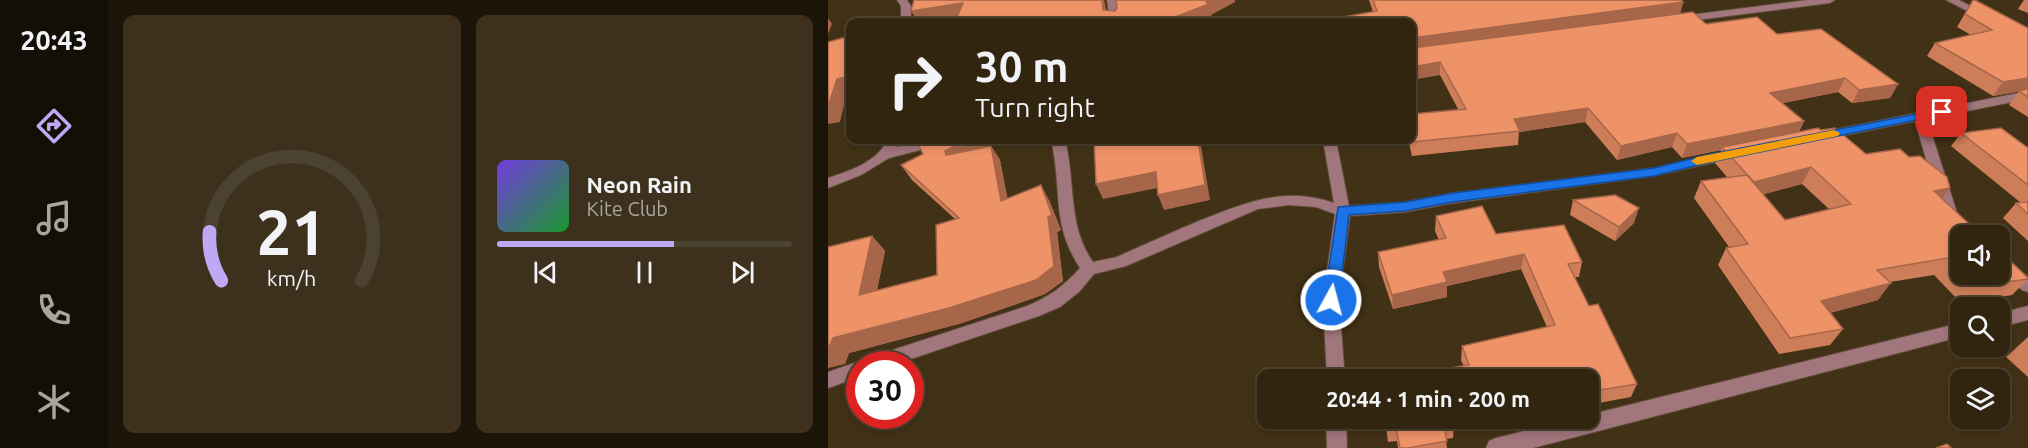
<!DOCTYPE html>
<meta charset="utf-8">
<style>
body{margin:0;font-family:Ubuntu,sans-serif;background:#3d311e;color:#f1f3f6;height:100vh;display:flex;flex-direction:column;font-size:22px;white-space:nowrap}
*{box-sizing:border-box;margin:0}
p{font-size:20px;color:#a8a59f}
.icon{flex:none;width:33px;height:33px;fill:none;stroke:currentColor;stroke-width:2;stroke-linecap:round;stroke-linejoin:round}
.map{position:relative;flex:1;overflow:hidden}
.sheet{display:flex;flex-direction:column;gap:15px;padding:15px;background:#1b1409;width:720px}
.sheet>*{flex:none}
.banner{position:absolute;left:18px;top:18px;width:570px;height:126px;border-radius:12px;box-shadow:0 3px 9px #0003,0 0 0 2px #4c4230;background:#312510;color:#f1f3f6;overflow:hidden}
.buttons{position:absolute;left:1122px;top:225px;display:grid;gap:12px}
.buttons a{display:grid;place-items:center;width:60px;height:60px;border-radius:12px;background:#312510;box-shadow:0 3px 9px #0003,0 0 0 2px #4c4230;font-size:30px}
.speed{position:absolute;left:18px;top:351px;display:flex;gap:12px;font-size:30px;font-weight:700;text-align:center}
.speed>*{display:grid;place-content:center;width:78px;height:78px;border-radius:50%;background:#312510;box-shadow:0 3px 9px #0003,0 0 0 2px #4c4230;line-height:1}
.speed .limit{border:9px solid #d22;background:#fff;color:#111}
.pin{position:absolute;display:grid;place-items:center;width:51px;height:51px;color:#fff;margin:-26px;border-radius:12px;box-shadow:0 3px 9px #0006}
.me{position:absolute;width:66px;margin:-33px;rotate:7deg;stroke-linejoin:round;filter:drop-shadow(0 0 4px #0008)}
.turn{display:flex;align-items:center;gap:21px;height:126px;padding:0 30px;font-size:27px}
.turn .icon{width:78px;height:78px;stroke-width:2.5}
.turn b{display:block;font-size:42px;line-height:51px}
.sheet .tile{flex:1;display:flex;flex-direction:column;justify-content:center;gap:9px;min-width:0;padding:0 21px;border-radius:12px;background:#3d311e}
.sheet .dial{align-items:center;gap:0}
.dial svg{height:156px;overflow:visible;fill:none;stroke:#4c4230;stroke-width:7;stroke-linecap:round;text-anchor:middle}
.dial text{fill:#f1f3f6;stroke:none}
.song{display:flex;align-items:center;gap:18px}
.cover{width:72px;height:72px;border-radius:9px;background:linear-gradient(135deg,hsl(260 70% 55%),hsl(130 70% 35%))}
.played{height:6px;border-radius:3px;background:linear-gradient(90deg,#bfa9f4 60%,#4c4230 60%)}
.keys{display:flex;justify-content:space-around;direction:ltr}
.sheet .tiles{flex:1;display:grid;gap:15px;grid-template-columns:repeat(2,1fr)}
.trip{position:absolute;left:429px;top:369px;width:342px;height:60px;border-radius:12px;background:#312510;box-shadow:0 3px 9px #0003,0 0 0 2px #4c4230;font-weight:700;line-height:60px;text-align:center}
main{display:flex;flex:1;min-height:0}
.tab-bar{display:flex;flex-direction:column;width:108px;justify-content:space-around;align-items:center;background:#140f06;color:#a8a59f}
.tab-bar .icon{width:42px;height:42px}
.tab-bar .on{color:#bfa9f4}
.tab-bar b{font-size:27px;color:#f1f3f6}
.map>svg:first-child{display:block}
</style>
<main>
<nav class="tab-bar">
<b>20:43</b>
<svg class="icon on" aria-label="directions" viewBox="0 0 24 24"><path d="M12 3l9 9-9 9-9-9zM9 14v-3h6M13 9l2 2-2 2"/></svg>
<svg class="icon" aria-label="music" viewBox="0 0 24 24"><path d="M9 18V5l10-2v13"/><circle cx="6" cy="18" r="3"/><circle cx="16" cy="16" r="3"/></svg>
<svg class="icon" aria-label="phone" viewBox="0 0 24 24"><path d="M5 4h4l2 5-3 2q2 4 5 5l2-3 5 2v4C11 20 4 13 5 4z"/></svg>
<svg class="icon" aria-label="climate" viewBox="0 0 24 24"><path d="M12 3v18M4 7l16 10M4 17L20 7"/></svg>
</nav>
<section class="sheet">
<div class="tiles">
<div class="tile dial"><svg viewBox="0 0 100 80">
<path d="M14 69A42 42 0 1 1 86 69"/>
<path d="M14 69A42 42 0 0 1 8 44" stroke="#bfa9f4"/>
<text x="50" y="56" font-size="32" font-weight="700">21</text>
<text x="50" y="72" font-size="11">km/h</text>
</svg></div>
<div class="tile">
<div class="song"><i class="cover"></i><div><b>Neon Rain</b><p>Kite Club</p></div></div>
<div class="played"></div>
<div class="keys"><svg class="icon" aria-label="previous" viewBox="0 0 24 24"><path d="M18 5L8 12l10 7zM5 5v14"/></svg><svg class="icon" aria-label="pause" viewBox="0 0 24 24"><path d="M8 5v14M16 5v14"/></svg><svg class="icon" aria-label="next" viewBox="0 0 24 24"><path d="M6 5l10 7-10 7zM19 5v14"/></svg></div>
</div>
</div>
</section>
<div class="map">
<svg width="1200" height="448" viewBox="0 0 1200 448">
<rect width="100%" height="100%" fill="#413116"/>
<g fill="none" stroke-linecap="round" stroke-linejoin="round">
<defs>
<g id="minor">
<polygon points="69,0 79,0 83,6 83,22 73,22 73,6"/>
<polygon points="279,0 289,0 292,22 282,22"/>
<polygon points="979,0 1007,0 1002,3 853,22 848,19 853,16"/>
<polygon points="1118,0 1131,0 1164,17 1155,19"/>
<polygon points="1200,91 1200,99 1099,119 1132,222 1146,236 1132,236 1132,239 1117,225 1087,121 994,140 988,136 994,132"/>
<path d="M59,140H72L69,147L101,140H122L120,143L61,158L33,175L0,188V178C21,171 50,162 59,140Z"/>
<path d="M223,140H237C248,182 239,225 265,262L289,257C317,244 345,232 373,220C419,202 457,186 506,203L495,140H508L521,206L577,202L625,193L826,168L909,149L916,153L914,156L826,176L625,203L577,212L522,216L511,300L517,380H499L495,300L507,214L488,207L461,205L430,209L298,266L266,274L251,292L232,307L211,316L68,364H32V377L0,388V372L32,361L37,363L40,358L46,356L199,306C221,297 236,286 252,268C222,222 235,190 223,140Z"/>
<polygon points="1172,257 1178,259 1200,277 1200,292 1194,290 1172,272"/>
<polygon points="1200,306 1200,320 1172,327 1172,313"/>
<polygon points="1132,323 1132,337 705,448 658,448 661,441 668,438 748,418 760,418 760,415"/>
<polygon points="498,418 518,418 519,448 499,448"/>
</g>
</defs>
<use href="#minor" stroke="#5c4d34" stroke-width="2"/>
<use href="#minor" fill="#a2767d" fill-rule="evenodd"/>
</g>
<g fill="#cd7e59" fill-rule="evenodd">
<path d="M541,0H853L855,2L852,13L878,24L949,34L1070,84L1062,98L1024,103L1010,92L954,103L976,121L971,132L993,130L1038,154L1114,198L1132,236V274H1172L1200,278V279L1184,295L1133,303L1106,275L1062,282L1050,300L1002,313L1015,329L1002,345L951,354L890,265L898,248L901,247L866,198L873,181L899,177L887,163L893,150L854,158L844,147L789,160L757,122L691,132L690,145L584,156L580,140H584L630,109L612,75L545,12ZM974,184L1001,209L957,220L935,194Z"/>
<polygon points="1145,0 1200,28 1200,117 1181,105 1191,91 1198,90 1165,96 1099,56 1107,43 1143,35 1129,27"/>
<polygon points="1196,0 1200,0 1200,13 1190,9"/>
<polygon points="1133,133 1200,148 1200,241 1175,218 1188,203 1193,203 1123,146"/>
<polygon points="88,140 155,140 159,146 163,146 172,160 179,198 221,200 233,230 229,232 235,281 217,294 134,323 21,353 17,364 44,236 57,251 49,290 109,275 127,219 84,180 73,165 95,154"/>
<polygon points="745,200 806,223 787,241 742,215"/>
<polygon points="608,216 754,262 751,277 747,277 761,306 809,384 803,397 760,405 760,380 636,366 633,361 634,346 719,327 693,269 619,286 619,297 565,309 551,267 550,252 611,240 607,231"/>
<polygon points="1200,337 1200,377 1178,357"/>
<polygon points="557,418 657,418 626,426 625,438 618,439 619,448 570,448 569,441 560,442"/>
</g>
<g fill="#a76649">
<polygon points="274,0 276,0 277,4 280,22 275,10"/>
<polygon points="383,0 407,0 407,2 383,15 384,17 371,22 340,22 339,20"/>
<polygon points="855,2 852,15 584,52 584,38"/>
<polygon points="135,3 142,16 105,22 90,22 83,11"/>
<polygon points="0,18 4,24 0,34"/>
<polygon points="612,62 612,75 584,80 584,67"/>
<polygon points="22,76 22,92 19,93 12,122 0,124 0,107 9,79"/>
<polygon points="1017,78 1010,92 936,107 942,93"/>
<polygon points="1200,78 1200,90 1165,96 1175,82"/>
<polygon points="1070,84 1062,98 1024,103 1031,90"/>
<polygon points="760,108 757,122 691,132 686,119"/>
<polygon points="976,121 969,135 894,147 893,150 854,158 859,144"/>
<polygon points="849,133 844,147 789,160 793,146"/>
<polygon points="140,140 155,140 161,149 118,155 117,151"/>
<polygon points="370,140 372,140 382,200 336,210 330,195"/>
<polygon points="163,146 172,160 183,216 173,201"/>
<polygon points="983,167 974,184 918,199 926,182"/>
<polygon points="328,172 334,187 275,199 268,184"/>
<polygon points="213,185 221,200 233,230 229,232 235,281 217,294 134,323 21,353 17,364 0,368 0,350 5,338 121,308"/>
<polygon points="1122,188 1109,205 1106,191"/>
<polygon points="811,208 806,223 787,241 791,227"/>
<polygon points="44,236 57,251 45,309 31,295"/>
<polygon points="696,254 693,269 619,286 619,297 565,309 564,295 615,272"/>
<polygon points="1063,283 1050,300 982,318 993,301"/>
<polygon points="624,418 657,418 626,426 626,424"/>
</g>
<g fill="#ee9268" stroke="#a76649" stroke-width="1.5">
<polygon points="86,0 274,0 275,10 287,11 289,8 288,0 383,0 378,2 381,4 339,20 341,22 127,22 135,3 83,11"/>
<polygon points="545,0 853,0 855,2 584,38 584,22 487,22 549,11"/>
<polygon points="1145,0 1147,0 1200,28 1200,78 1175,82 1107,43 1164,30 1137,14"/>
<polygon points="865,12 878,24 929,17 949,34 993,29 1070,84 1031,90 1017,78 942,93 976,121 859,144 849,133 793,146 760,108 686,119 692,131 584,142 584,114 638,109 612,62 584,67 584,48"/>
<polygon points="22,36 22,76 9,79 0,107 0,42"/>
<polygon points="1200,89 1200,97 1191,91"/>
<polygon points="990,128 993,130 1007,128 1038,154 1072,149 1081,157 1092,156 1119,177 1122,188 1106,191 1154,236 1132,236 1132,270 1120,258 1049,270 1063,283 993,301 1015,329 962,338 898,248 920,244 873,181 919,175 957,220 1023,204 983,167 926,182 894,147"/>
<polygon points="1173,128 1200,148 1200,185 1133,133"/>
<polygon points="88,140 140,140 117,151 118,155 163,146 173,201 213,185 224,215 220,217 226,266 208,280 121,308 5,338 0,350 0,247 44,236 31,295 109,275 108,225 131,218 73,165 95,154"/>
<polygon points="266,140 370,140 377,185 330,195 328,172 268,184"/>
<polygon points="787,195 811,208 791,227 745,200"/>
<polygon points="1200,202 1200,214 1188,203"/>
<polygon points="654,206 668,234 736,225 754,262 740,264 761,306 770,304 809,384 760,392 760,380 552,380 552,379 641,365 634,346 727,325 696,254 615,272 619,282 564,295 550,252 618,238 608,216"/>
<polygon points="1172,251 1200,278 1200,279 1149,286 1137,274 1172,274"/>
<polygon points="558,418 625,418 626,424 616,426 619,441 580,448 572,448 568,428 559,429"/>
<polygon points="1119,444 1123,448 1108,448"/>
</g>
<polygon fill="#1a73e8" stroke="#114b97" stroke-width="1.5" points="1114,109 1118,110 1118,114 883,162 826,176 625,202 577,211 521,215 511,300 509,304 498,304 496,300 510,207 577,202 625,193 826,168 883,154"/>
<polygon fill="#f59e0b" points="1006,130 1012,133 1010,136 869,165 863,161 869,157"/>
</svg>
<div class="buttons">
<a><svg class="icon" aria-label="sound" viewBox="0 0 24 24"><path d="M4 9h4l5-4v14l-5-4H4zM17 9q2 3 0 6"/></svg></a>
<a><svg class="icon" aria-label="search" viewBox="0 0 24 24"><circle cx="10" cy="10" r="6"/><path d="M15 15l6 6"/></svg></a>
<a><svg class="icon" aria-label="layers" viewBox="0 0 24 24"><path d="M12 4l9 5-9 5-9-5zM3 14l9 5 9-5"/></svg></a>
</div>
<div class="speed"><div class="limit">30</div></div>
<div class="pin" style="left:1114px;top:112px;background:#d93025"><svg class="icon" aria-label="arrive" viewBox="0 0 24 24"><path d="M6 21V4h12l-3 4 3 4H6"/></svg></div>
<svg class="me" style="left:503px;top:300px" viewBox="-20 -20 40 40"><circle r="17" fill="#1a73e8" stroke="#fff" stroke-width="3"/><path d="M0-11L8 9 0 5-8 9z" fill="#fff"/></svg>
<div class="trip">20:44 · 1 min · 200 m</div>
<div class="banner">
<div class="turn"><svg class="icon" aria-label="right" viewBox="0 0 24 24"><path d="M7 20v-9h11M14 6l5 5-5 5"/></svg><div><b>30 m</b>Turn right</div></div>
</div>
</div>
</main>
